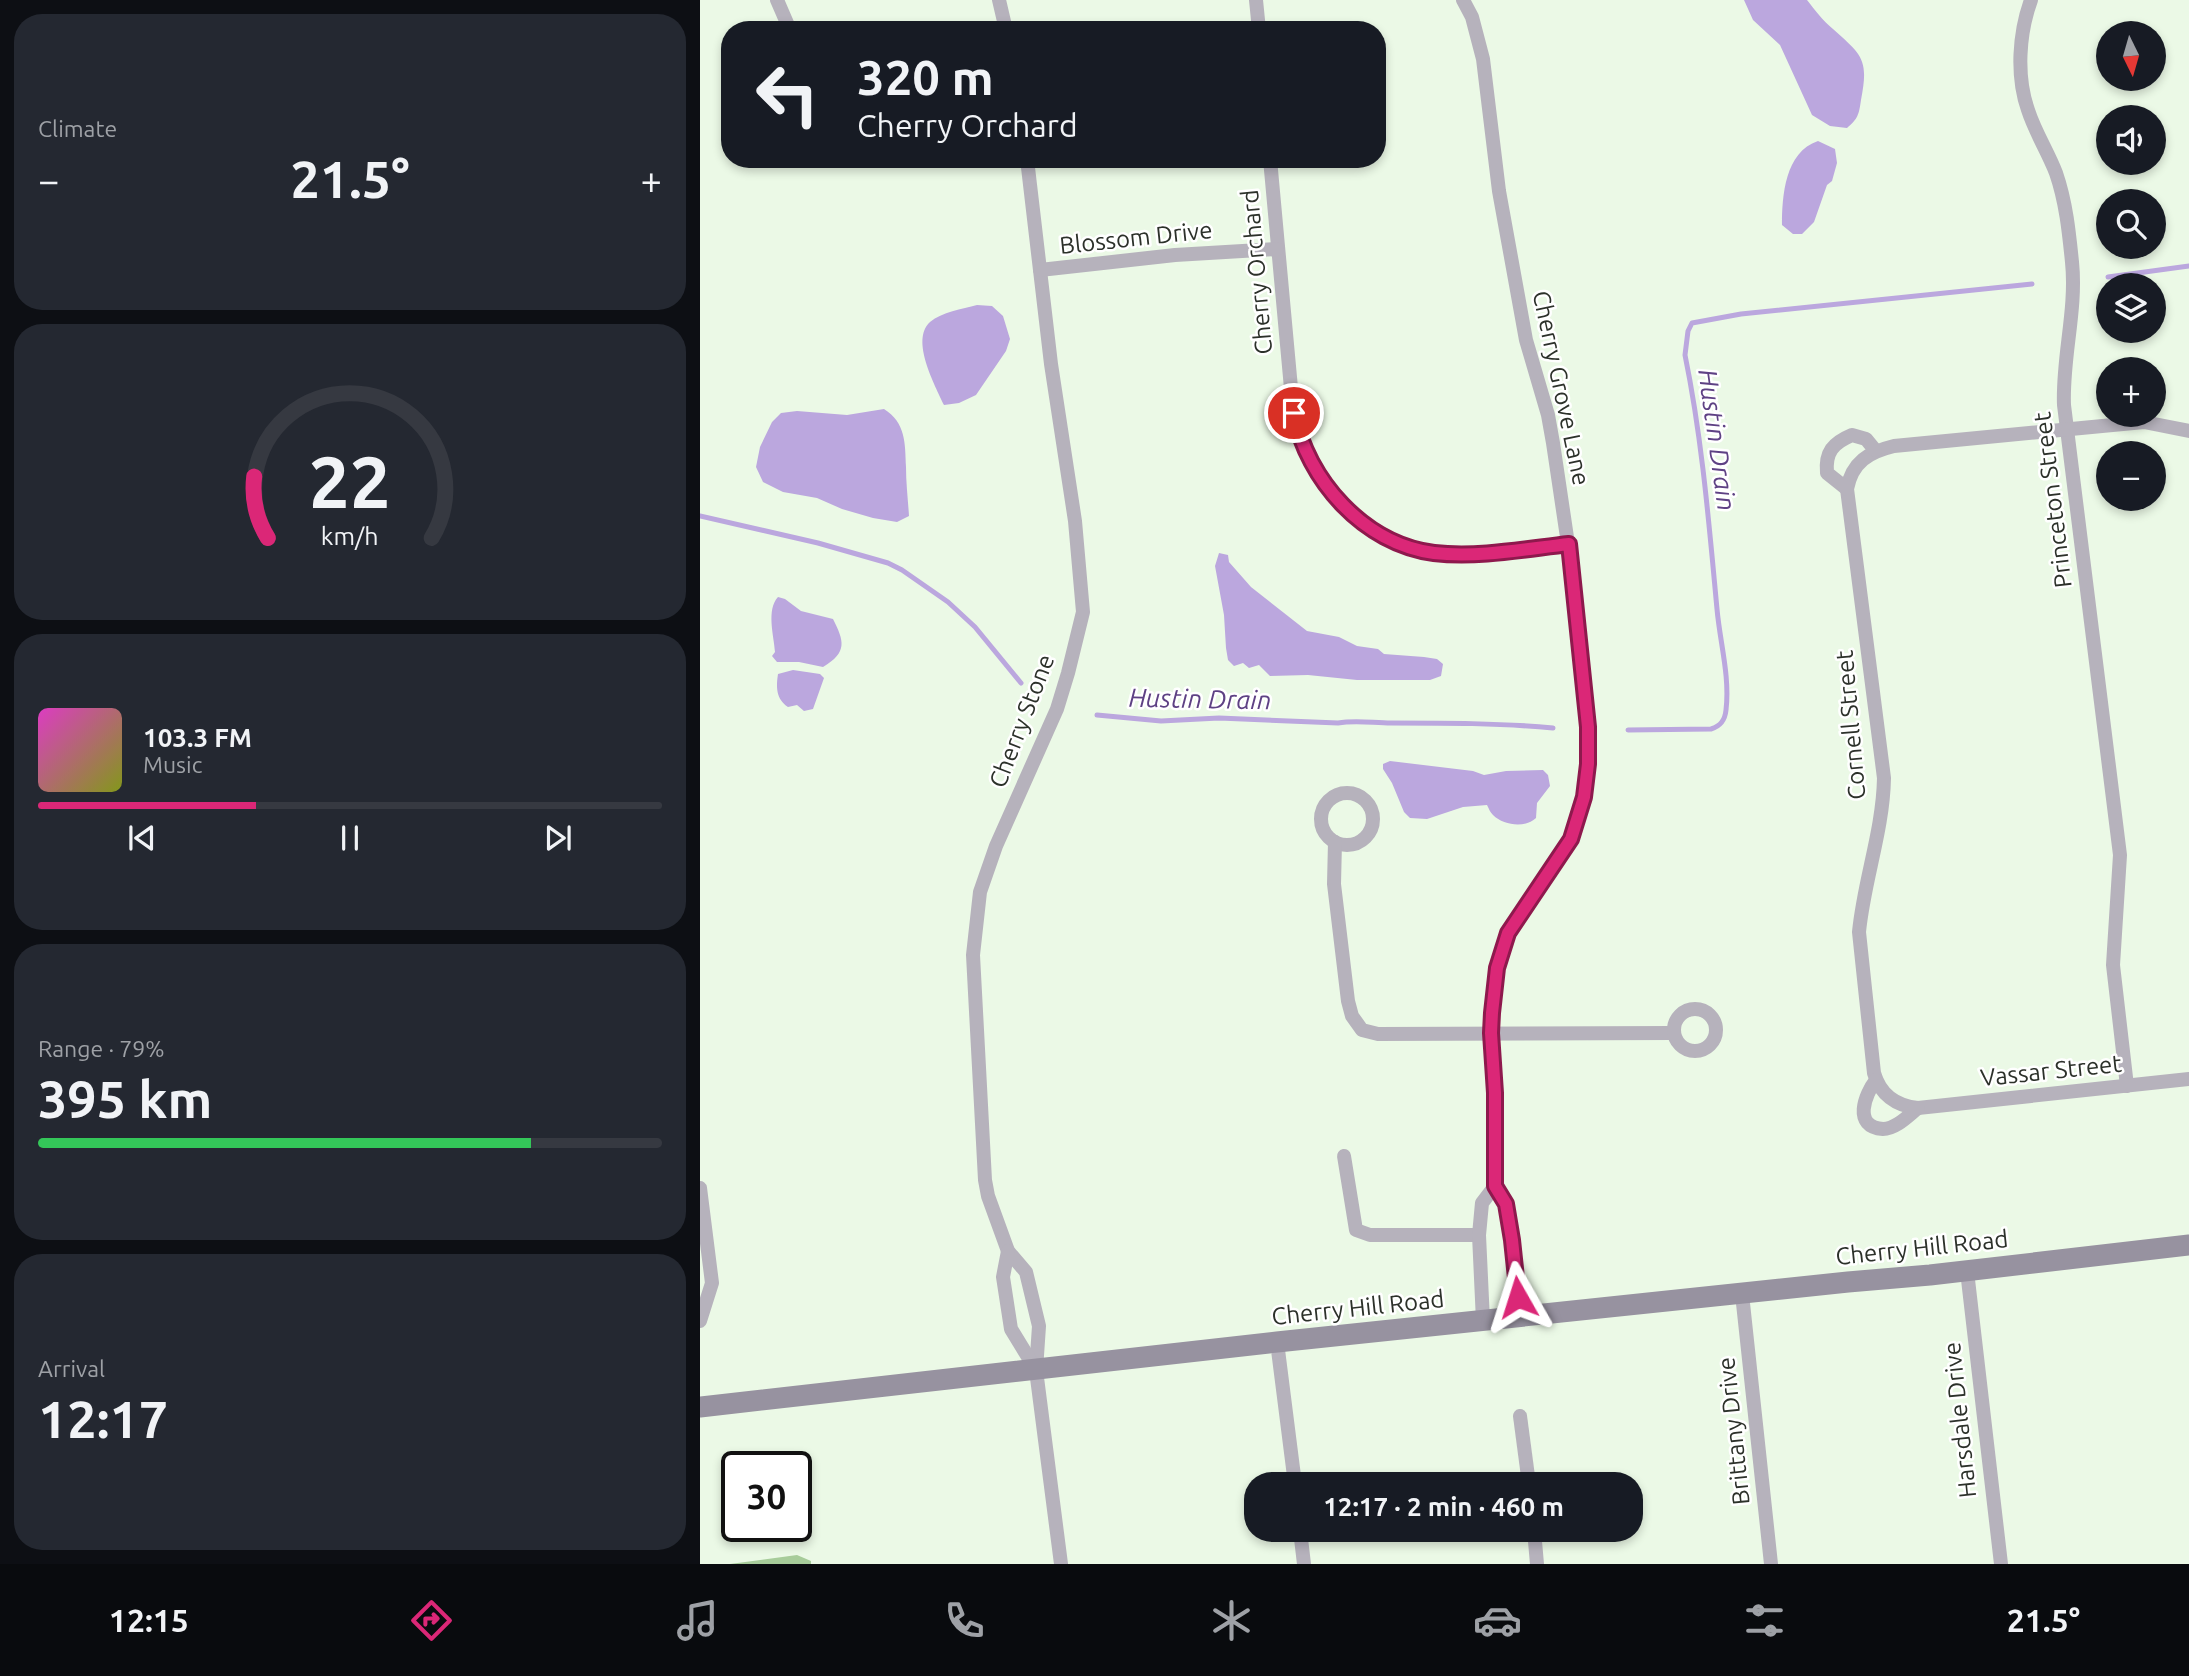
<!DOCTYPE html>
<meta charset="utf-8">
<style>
body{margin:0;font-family:Ubuntu,sans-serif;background:#242831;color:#f1f3f6;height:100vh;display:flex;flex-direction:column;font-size:26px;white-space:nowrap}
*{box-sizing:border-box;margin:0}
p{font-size:23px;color:#9ea1a6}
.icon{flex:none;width:38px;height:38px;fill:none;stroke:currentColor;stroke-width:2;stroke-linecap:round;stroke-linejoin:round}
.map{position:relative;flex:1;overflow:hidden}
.panel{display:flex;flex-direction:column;gap:14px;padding:14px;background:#0d0f14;width:700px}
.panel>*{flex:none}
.guide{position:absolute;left:21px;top:21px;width:665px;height:147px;border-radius:28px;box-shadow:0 4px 10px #0003;background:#171b24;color:#f1f3f6;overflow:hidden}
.needle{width:46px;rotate:175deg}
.controls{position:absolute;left:1396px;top:21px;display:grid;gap:14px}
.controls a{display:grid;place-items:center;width:70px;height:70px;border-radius:50%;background:#171b24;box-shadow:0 4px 10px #0003;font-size:35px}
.speed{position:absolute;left:21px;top:1451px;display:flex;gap:14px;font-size:35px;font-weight:700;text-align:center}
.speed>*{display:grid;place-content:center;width:91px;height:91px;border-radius:50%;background:#171b24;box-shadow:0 4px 10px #0003;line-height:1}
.speed .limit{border:4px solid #111;border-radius:10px;background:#fff;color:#111}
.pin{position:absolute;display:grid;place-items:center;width:60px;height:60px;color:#fff;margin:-30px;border:4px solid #fff;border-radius:50%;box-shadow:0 2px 7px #0007}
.me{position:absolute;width:77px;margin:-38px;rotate:354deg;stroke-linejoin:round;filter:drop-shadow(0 0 5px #0008)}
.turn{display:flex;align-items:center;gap:24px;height:147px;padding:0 21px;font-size:32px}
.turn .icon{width:91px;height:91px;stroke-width:2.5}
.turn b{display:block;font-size:49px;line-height:60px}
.big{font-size:52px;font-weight:700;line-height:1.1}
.panel .card{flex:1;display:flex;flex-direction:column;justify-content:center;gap:10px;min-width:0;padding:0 24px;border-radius:28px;background:#242831}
.panel .dial{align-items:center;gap:0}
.dial svg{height:182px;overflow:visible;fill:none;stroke:#363941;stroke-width:7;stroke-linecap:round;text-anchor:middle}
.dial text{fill:#f1f3f6;stroke:none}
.song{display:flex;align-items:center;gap:21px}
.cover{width:84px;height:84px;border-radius:10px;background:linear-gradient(135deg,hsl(310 70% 55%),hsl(70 70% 35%))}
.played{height:7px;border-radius:4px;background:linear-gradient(90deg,#db2777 35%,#363941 35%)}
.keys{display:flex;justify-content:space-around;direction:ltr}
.heat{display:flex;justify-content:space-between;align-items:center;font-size:38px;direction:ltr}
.charge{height:10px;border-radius:5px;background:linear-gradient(90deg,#34c759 79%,#363941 0)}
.trip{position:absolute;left:544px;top:1472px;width:399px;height:70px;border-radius:28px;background:#171b24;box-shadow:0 4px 10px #0003;font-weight:700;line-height:70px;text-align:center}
.menu{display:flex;height:112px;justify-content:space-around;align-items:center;background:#090b0e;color:#9ea1a6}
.menu .icon{width:49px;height:49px}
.menu .active{color:#db2777}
.menu b{font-size:32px;color:#f1f3f6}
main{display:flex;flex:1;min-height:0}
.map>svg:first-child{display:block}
</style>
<main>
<section class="panel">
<div class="card"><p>Climate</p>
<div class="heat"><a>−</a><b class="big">21.5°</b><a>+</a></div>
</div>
<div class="card dial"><svg viewBox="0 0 100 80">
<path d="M14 69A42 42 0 1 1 86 69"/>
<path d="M14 69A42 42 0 0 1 8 42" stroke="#db2777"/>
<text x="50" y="56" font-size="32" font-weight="700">22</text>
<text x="50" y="72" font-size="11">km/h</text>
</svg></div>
<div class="card">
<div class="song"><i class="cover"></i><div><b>103.3 FM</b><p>Music</p></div></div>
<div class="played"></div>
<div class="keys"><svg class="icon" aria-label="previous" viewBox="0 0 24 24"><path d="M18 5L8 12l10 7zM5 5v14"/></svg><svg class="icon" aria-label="pause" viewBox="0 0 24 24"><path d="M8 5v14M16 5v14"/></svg><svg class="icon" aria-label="next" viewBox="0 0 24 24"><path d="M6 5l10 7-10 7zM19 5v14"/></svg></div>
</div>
<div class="card"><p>Range · 79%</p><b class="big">395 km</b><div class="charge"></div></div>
<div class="card"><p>Arrival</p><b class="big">12:17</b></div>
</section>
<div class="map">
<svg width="1489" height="1564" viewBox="0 0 1489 1564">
<rect width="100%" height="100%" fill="#ebf9e6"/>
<polygon fill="#a7cc9a" points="97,1555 111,1561 111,1564 30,1564"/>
<g fill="#bba7de">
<path d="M1044,0H1107C1115,10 1123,21 1133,29C1162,55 1169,59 1161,100C1159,114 1158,119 1147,128L1130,126L1112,115L1080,45L1053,20Z"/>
<path d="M1118,141L1135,149L1137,163L1132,181L1127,185L1114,222L1102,234H1093L1082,225C1082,196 1085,152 1118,141Z"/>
<path d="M277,305L292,306L303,316L310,339L306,351L276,395L259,403L244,405C235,385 210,340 230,322C242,312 262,309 277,305Z"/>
<path d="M184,409C206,423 205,443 206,467C206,483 208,500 209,516L197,522L173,518L142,509L117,498L83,492L63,482L56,467L60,447L72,422L81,413L97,411L147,415Z"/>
<polygon points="519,553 528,555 529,562 551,587 607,631 639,637 657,646 678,649 684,654 724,657 737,659 743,664 741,676 730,680 657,680 608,675 570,676 559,665 549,668 543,663 534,666 528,660 526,648 524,615 515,566"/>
<path d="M78,597L85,599L101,611L133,619C144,641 148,652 123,667L99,662H77L72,656L75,652C74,636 66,610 78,597Z"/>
<path d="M93,670L120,674L124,678L113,709L104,711L97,705L88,707C76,699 76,687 78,674Z"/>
<path d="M690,761L773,771L784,775L806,771L843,770L848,775L850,786L837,803L836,818C826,828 804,826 793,815C790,812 789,809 787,805L763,807L727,819L710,818L704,812L692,783L683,769V764Z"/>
</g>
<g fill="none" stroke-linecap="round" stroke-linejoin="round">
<g stroke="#bba7de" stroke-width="5">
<polyline points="1408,277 1489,266"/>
<polyline points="0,516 118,543 188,563 202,570 248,602 275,627 321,683"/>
<path d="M397,715L461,721L519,718L638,723C656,720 673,723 691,723C745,723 800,723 853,728"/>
<path d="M928,730L1011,729C1021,726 1025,720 1026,710C1030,676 1020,643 1017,609C1009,524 1002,438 985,355L988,331L992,323L1041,314L1332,284"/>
</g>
<g stroke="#b6b2bc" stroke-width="14">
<polyline points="77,0 90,30"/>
<polyline points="299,0 306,30"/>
<polyline points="556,0 559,30"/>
<polyline points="763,0 772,17 783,59 799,191 826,340 848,415 853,443 868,544 889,741 884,797 871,839 808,933 797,968 792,1013 791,1033 795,1093 795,1186 806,1204 812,1240 821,1317"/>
<path d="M1331,0C1319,33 1316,76 1328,110C1335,132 1348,152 1356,173C1366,202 1369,232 1372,262C1377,310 1362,358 1364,405L1420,855L1413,965L1427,1086"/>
<polyline points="327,159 351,364 375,521 383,612 368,673 357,709 296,846 280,892 273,955 285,1180 288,1196 308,1251 326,1272 339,1326 336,1370 361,1564"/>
<path d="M570,159L592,399C595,416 598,434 605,451C627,500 680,547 735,553C779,558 825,549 868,544"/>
<polyline points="340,270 475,255 577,249"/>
<path d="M1489,431L1444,422L1194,446C1169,452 1152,462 1147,489L1184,778C1183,831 1164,880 1159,932L1174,1073C1180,1094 1196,1106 1218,1108L1489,1079"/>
<path d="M1147,489L1127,473C1125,452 1133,443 1152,435L1166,439L1175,450"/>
<circle cx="647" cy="819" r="26"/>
<polyline points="635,842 634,884 648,1001 652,1016 662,1030 678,1034 973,1033"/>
<circle cx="995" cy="1030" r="21"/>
<path d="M1176,1080C1165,1094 1152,1127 1183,1129C1196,1129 1209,1115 1218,1108"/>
<polyline points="644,1156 656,1230 670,1235 779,1235"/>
<polyline points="0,1188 12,1283 0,1321"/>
<polyline points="308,1251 303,1277 311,1329 336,1370"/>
<polyline points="1267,1271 1301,1564"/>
<polyline points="1042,1294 1071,1564"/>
<polyline points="783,1321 779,1235 782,1203 795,1186"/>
<polyline points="577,1342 595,1484"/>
<polyline points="820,1416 829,1484"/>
<polyline points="600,1530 604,1564"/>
<polyline points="834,1530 837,1564"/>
</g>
<polyline stroke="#9792a0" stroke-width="21" points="0,1407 577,1342 1148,1282 1230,1275 1489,1245"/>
</g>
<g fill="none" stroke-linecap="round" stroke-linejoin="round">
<defs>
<path id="route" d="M594,413C607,480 664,544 734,553C778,558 825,549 869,544L888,727V764L884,797L871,839L808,933L797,968L792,1013L791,1033L795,1093V1186L806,1204L812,1240L818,1297"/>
</defs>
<use href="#route" stroke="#8e194d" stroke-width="18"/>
<use href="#route" stroke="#db2777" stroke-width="12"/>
</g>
<g text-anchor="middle" stroke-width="5" stroke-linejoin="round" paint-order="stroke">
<g font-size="24" fill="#2c312a" stroke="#fff">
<text transform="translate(436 238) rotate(-6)" y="8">Blossom Drive</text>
<text transform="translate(557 272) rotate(-95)" y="8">Cherry Orchard</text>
<text transform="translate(861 388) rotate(78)" y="8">Cherry Grove Lane</text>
<text transform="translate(1353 500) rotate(-97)" y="8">Princeton Street</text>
<text transform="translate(322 721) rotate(-69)" y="8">Cherry Stone</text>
<text transform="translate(1151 725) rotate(-95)" y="8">Cornell Street</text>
<text transform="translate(1351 1071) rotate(-6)" y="8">Vassar Street</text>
<text transform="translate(1222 1248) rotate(-6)" y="8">Cherry Hill Road</text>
<text transform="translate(658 1308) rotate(-6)" y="8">Cherry Hill Road</text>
<text transform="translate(1260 1420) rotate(-96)" y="8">Harsdale Drive</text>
<text transform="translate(1034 1431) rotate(-96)" y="8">Brittany Drive</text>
</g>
<g font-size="26" font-style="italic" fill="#5e4184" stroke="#fff">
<text transform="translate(1017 440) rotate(82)" y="9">Hustin Drain</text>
<text transform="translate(500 699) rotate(1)" y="9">Hustin Drain</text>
</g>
</g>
</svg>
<div class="controls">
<a><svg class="needle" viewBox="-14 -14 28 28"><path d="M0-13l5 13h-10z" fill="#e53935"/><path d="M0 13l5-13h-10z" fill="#9ea1a6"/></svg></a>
<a><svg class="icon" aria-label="sound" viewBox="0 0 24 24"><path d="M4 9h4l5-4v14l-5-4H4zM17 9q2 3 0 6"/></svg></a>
<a><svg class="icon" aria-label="search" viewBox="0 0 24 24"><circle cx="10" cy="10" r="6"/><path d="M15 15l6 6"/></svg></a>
<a><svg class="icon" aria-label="layers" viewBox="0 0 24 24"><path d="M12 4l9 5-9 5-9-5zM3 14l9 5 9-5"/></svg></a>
<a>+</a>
<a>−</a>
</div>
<div class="speed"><div class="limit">30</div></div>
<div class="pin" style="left:594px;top:413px;background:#d93025"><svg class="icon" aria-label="arrive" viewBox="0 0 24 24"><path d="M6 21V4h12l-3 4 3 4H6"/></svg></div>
<svg class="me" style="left:818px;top:1297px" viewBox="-20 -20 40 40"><path d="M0-17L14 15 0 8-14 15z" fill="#db2777" stroke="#fff" stroke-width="4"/></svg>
<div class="trip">12:17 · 2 min · 460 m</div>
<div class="guide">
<div class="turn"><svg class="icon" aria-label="left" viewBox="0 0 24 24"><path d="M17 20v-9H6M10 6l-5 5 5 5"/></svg><div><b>320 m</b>Cherry Orchard</div></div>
</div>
</div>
</main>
<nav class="menu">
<b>12:15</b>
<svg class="icon active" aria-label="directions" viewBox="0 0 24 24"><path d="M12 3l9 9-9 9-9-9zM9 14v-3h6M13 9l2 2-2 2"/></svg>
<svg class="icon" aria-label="music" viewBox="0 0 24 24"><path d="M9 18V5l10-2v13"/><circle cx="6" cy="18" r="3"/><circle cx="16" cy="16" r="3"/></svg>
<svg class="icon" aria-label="phone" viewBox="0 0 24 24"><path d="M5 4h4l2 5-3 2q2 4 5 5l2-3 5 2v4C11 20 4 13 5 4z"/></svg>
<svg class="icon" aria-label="climate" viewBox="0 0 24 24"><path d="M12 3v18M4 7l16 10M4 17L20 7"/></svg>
<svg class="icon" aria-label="car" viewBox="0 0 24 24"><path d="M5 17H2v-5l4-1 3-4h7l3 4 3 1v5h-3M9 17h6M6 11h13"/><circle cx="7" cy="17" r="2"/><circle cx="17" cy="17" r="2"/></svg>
<svg class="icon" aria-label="filters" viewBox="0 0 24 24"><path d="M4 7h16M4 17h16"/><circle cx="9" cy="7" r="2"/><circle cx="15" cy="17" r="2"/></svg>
<b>21.5°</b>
</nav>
